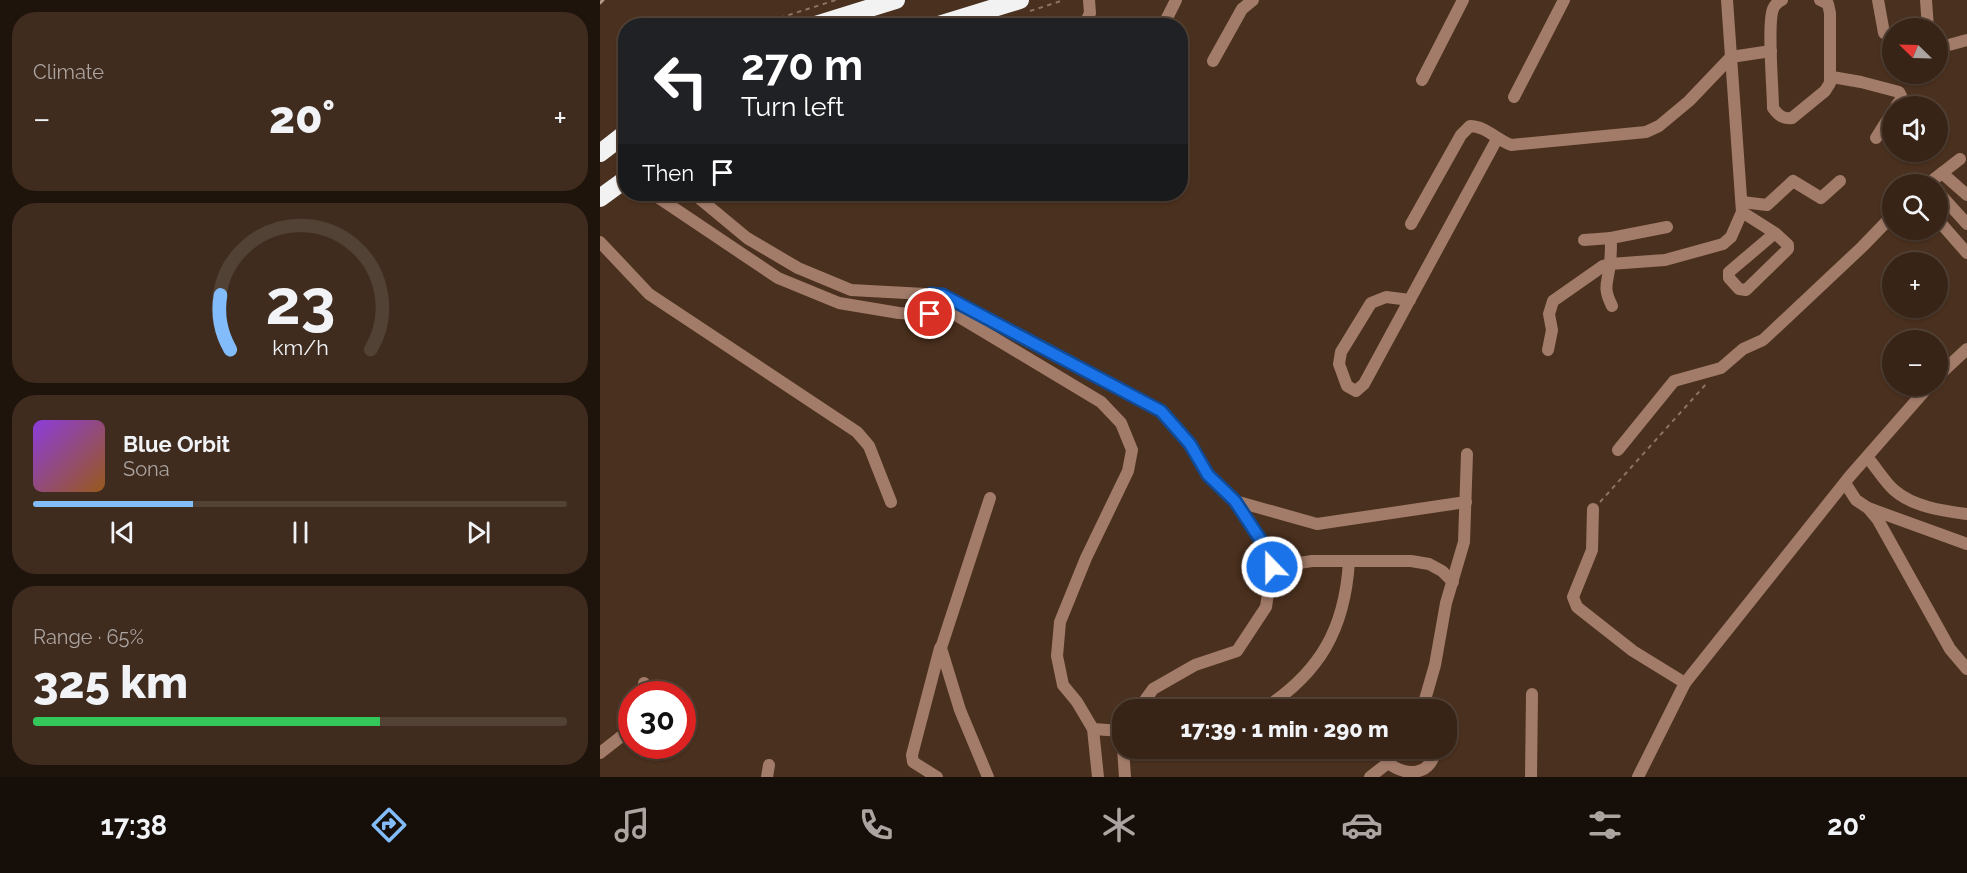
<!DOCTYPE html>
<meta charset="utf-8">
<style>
body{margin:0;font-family:Raleway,sans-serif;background:#3f2c1f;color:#f1f3f6;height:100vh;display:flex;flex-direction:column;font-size:22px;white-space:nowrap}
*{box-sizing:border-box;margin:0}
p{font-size:20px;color:#aba4a1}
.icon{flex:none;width:33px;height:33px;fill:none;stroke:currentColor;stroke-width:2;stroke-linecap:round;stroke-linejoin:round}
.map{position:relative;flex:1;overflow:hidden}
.side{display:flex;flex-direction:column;gap:12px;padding:12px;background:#1f140c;width:600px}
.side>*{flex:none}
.hud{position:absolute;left:18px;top:18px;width:570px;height:183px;border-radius:24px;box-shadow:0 2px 4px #0004,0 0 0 2px #524135;background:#202124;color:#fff;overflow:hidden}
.needle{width:39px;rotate:293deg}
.fabs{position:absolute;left:1282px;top:18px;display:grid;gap:12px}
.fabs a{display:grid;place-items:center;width:66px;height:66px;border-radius:50%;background:#382416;box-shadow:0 2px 4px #0004,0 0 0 2px #524135;font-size:30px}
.speed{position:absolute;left:18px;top:681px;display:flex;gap:12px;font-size:30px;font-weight:700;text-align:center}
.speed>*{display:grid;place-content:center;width:78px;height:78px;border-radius:50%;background:#382416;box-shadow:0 2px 4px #0004,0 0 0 2px #524135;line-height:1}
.speed .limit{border:9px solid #d22;background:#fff;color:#111}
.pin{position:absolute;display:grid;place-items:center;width:51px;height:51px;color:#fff;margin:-26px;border:3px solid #fff;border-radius:50%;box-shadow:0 2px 6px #0007}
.me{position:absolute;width:66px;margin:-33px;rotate:338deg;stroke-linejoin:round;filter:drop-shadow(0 0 4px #0008)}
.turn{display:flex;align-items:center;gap:21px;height:126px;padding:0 24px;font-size:27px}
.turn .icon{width:78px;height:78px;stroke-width:2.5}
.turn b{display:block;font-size:42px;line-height:51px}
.then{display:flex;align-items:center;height:57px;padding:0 24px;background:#0003;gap:12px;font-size:22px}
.big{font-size:45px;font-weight:800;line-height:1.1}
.side .widget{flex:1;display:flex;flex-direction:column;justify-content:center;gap:9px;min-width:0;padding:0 21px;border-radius:24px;background:#3f2c1f}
.side .dial{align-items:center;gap:0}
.dial svg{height:156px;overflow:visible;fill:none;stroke:#524135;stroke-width:7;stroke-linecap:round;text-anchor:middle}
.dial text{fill:#f1f3f6;stroke:none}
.song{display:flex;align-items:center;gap:18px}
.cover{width:72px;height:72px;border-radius:9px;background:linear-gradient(135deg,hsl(270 70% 55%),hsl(30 70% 35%))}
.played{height:6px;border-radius:3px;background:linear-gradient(90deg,#82bcfa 30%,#524135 30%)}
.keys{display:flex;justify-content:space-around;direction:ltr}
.heat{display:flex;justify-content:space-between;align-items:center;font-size:33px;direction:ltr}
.charge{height:9px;border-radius:4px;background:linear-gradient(90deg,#34c759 65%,#524135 0)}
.trip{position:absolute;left:512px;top:699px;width:345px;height:60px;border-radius:24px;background:#382416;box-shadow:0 2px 4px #0004,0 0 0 2px #524135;font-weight:800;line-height:60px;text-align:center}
.tab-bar{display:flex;height:96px;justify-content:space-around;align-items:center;background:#160e09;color:#aba4a1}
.tab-bar .icon{width:42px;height:42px}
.tab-bar .active{color:#82bcfa}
.tab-bar b{font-size:27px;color:#f1f3f6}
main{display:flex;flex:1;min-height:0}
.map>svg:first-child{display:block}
</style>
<main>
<section class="side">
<div class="widget"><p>Climate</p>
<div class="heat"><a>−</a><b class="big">20°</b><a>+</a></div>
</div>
<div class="widget dial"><svg viewBox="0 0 100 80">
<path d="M14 69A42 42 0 1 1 86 69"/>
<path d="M14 69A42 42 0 0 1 9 41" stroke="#82bcfa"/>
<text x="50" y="56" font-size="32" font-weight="700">23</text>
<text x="50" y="72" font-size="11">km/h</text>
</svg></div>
<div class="widget">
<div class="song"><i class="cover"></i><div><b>Blue Orbit</b><p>Sona</p></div></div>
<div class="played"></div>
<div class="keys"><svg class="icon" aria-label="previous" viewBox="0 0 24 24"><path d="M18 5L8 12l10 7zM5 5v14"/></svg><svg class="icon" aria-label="pause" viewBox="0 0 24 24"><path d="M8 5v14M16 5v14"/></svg><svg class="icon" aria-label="next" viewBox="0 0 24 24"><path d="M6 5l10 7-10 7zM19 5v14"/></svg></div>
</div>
<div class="widget"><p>Range · 65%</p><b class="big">325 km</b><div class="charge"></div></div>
</section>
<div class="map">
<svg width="1367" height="777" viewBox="0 0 1367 777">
<rect width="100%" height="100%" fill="#4a301e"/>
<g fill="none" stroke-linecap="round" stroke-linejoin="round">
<g stroke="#8b7464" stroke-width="2" stroke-dasharray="4.5 4.5" stroke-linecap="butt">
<polyline points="430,11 464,0"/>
<polyline points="154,26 236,0"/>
<polyline points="1000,502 1107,383"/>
</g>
<g stroke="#a27b69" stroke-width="12">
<path d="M1182,0C1178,2 1175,4 1173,9C1167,25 1173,88 1173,108C1179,116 1183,119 1192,118L1225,91L1230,83V13L1228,4L1220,0"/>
<polyline points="1278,0 1284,33"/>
<polyline points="1326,0 1328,28"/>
<polyline points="484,26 490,13 489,0"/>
<polyline points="563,26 576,0"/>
<polyline points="1338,43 1345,46 1367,40"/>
<polyline points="613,61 642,9 653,0"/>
<polyline points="1232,77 1261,82 1299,92 1302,98 1296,106"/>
<polyline points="822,80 863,0"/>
<polyline points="914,97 964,0"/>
<polyline points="1276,138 1293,111"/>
<polyline points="1342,173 1367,195"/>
<polyline points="1329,183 1360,159"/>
<polyline points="1338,192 1367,224"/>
<polyline points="53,194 178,278 239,303 299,313 356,315 501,402 521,423 532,450 528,471 486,558 460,622 457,656 463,685 477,702 493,729 498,777"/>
<polyline points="97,194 100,199 147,238 198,268 251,290 343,295 561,411 590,444 608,475 635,501 666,548 672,567 666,607 637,651 595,665 553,689 538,710"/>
<polyline points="1142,202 1167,205 1193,181 1221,198 1240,181"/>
<polyline points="1142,212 1175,233 1188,245 1188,249 1146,290 1139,289 1129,278 1129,272 1175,233"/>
<polyline points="1338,220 1367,253"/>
<path d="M811,224L861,135L870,126C885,126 896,139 911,145L1046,132L1059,126L1089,101L1131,57L1171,51"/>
<polyline points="984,240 1011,238"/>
<polyline points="0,242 49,294 257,432 269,446 291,502"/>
<polyline points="810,300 786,297 771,303 741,352 739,364 747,386 756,391 764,384 897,139"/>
<path d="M1012,306C1002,286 1008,284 1010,263C1011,255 1011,247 1011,238L1067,227"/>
<polyline points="948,350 952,330 949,314 953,301 1003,266 1010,264 1065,260 1123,244 1131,237 1142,212 1127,0"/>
<polyline points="1338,376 1367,349"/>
<polyline points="1018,450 1074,381 1121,368 1143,349 1163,340 1262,247 1293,215"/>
<path d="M1267,457C1276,467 1284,481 1294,490C1313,507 1344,511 1367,514"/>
<polyline points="1245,483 1256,500 1268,508 1367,544"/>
<polyline points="635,501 717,524 866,502"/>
<polyline points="1268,508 1278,520 1350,649 1367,669"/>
<polyline points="993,509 992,550 973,597 977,607 1033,651 1085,683"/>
<polyline points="672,567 712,561 811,561 829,564 842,571 853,582"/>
<polyline points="44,694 44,683"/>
<path d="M662,710C720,673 745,629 749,561"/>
<polyline points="822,710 835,665 846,603 864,542 867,454"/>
<polyline points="493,729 522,731"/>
<polyline points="523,748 525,777"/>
<polyline points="0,753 32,728"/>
<path d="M788,763C807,777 833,776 835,748"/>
<polyline points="167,777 169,765"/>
<polyline points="337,777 313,762 312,755 340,648"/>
<polyline points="388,777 360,710 341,648 390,498"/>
<polyline points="770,777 788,763 799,748"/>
<polyline points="931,777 932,694"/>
<polyline points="1038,777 1085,683 1250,476 1329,386"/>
</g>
<g stroke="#f2f2f2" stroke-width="18">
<polyline points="212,26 296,0"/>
<polyline points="335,26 420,0"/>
<polyline points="0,153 26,133"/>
<polyline points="0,198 26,179"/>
</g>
<polyline stroke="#b19c8e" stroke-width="3" points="0,3 3,0"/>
</g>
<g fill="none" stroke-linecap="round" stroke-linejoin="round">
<defs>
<polyline id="route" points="330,314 331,294 343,295 561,411 590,444 608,475 635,501 666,548 672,567"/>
</defs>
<use href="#route" stroke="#114b97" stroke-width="15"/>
<use href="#route" stroke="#1a73e8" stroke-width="10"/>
</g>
</svg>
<div class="fabs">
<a><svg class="needle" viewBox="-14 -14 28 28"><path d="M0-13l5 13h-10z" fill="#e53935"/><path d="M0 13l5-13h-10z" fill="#aba4a1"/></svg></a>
<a><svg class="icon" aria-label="sound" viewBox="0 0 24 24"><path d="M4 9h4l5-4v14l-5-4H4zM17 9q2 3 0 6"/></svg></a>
<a><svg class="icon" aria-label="search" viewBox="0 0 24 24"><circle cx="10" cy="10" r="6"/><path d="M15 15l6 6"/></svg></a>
<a>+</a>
<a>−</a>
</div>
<div class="speed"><div class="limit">30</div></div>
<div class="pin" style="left:330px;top:314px;background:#d93025"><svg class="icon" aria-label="arrive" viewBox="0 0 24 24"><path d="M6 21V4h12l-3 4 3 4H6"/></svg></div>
<svg class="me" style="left:672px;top:567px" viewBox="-20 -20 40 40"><circle r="17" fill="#1a73e8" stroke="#fff" stroke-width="3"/><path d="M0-11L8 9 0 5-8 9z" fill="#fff"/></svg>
<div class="trip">17:39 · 1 min · 290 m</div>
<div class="hud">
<div class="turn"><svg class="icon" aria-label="left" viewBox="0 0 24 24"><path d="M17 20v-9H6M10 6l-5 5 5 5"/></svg><div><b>270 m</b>Turn left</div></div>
<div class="then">Then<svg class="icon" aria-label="arrive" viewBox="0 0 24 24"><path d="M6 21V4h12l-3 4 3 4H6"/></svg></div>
</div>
</div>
</main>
<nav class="tab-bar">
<b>17:38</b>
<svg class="icon active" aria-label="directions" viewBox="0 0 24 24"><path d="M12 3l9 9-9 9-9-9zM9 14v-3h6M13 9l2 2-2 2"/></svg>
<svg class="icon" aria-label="music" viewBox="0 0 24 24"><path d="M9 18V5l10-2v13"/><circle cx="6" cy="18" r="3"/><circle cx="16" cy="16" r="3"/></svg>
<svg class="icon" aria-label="phone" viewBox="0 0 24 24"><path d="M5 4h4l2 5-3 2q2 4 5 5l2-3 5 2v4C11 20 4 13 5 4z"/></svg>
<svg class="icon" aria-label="climate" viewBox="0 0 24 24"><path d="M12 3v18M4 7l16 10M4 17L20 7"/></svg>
<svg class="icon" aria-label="car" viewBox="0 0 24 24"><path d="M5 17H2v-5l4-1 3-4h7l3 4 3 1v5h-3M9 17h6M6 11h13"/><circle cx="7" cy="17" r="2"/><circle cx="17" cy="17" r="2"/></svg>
<svg class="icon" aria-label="filters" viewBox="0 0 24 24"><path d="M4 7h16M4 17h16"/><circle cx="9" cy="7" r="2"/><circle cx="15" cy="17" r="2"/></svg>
<b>20°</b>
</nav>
